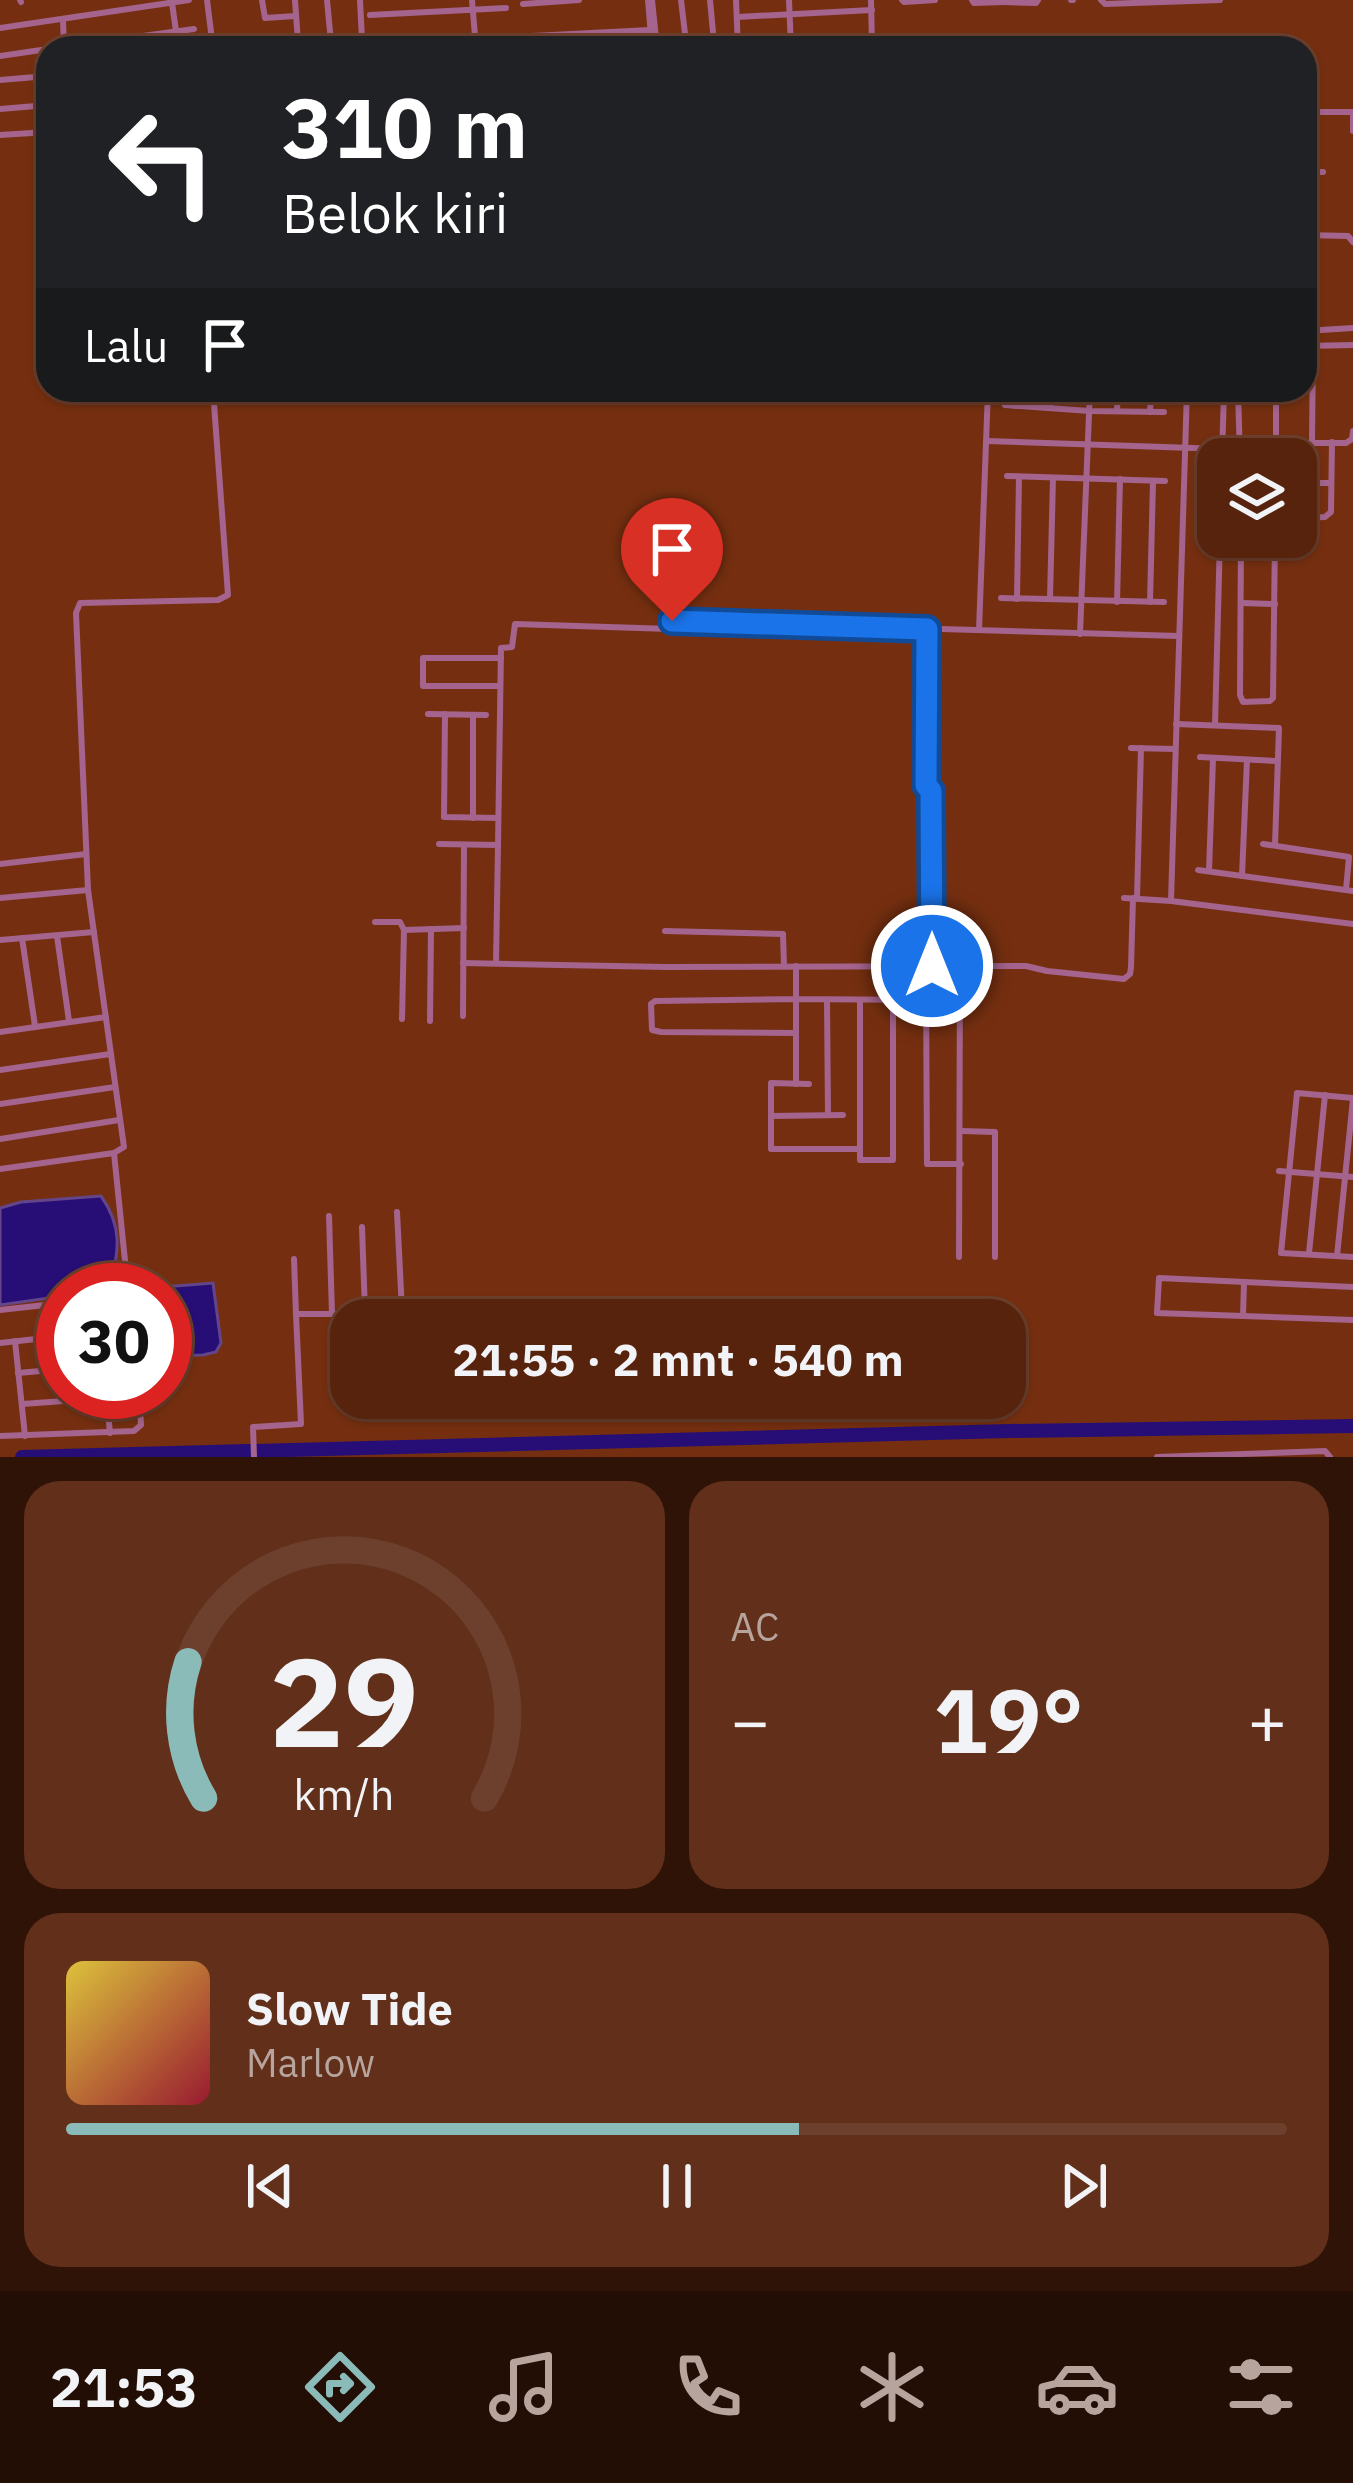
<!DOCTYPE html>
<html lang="id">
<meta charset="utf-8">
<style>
body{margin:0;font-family:"IBM Plex Sans",sans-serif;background:#612f1a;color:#f1f3f6;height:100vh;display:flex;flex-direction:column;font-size:45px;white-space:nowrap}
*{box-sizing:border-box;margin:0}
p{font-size:39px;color:#b7a49d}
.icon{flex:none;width:66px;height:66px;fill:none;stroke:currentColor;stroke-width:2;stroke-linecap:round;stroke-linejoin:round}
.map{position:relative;height:1457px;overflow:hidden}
.sheet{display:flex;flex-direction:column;gap:24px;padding:24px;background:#301307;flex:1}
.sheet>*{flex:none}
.hud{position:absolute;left:36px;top:36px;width:1281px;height:366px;border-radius:36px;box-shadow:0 3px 9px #0004,0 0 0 3px #6d402d;background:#202124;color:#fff;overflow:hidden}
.controls{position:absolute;left:1197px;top:438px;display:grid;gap:24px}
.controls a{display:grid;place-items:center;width:120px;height:120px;border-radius:24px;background:#58230c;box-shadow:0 3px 9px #0004,0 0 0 3px #6d402d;font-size:60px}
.speed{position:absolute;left:36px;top:1263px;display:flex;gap:24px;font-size:60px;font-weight:700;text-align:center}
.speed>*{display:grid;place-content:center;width:156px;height:156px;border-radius:50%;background:#58230c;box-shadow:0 3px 9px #0004,0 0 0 3px #6d402d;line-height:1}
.speed .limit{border:18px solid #d22;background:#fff;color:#111}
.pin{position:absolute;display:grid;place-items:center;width:102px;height:102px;color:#fff;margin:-123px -51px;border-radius:50% 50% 50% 0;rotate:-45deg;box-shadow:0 0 12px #0007}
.pin .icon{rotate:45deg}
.me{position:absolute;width:132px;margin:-66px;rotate:0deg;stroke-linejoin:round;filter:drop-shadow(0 0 9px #0008)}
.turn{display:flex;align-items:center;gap:42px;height:252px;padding:0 48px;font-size:54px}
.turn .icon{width:156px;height:156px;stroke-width:2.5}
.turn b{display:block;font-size:84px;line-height:102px}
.then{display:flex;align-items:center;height:114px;padding:0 48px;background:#0003;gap:24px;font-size:45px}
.big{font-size:90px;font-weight:700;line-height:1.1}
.sheet .card{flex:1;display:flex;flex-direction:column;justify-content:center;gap:18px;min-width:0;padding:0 42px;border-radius:36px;background:#612f1a}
.sheet .dial{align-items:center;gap:0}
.dial svg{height:312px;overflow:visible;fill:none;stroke:#6d402d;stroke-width:7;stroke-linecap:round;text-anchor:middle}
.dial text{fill:#f1f3f6;stroke:none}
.song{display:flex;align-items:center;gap:36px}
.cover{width:144px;height:144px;border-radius:18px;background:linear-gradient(135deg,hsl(50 70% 55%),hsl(350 70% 35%))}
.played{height:12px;border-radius:6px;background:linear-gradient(90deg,#8bbbb9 60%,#6d402d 60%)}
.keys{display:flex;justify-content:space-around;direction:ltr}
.heat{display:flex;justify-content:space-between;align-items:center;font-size:66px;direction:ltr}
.sheet .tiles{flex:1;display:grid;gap:24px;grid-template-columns:1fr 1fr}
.card:last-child{grid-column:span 2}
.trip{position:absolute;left:330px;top:1299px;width:696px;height:120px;border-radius:36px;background:#58230c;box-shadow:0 3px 9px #0004,0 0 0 3px #6d402d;font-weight:700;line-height:120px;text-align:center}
.menu{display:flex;height:192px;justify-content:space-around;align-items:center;background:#230e05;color:#b7a49d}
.menu .icon{width:84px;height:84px}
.menu .selected{color:#8bbbb9}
.menu b{font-size:54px;color:#f1f3f6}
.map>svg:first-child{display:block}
</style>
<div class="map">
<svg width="1353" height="1457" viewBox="0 0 1353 1457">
<rect width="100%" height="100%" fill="#752f10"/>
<g fill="#270e77" stroke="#64458a" stroke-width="3">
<path d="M101,1196C124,1228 118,1252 110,1288L63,1290V1296L0,1305V1208L21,1202Z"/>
<polygon points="213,1283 221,1343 216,1352 203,1355 165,1356 165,1290 157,1290 162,1287"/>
</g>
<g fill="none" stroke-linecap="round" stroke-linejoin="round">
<polyline stroke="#270e77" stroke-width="14" points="22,1457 1009,1431 1353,1426"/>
<g stroke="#a4648d" stroke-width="6">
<polyline points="20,0 21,2"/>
<polyline points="207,0 213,48"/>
<polyline points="262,0 265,18 296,16"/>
<polyline points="295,0 298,42 303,45 362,40 360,0"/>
<polyline points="327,0 331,42"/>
<polyline points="472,0 476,48"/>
<polyline points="648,0 652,48"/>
<polyline points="652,0 657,48"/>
<polyline points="681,0 686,42 700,44 729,41"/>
<polyline points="710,0 714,43"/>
<polyline points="736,0 738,48"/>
<polyline points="789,0 791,48"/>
<polyline points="902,0 904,2 935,0"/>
<polyline points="972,0 974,3 1004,2 1004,0"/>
<polyline points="1071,0 1073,0"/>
<polyline points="1101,0 1105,4 1220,0"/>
<polyline points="1004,2 1036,3 1038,0"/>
<polyline points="172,3 176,31"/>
<polyline points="523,4 579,0"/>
<polyline points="370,15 506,8"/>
<polyline points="737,17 872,10"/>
<polyline points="63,20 64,47"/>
<polyline points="0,28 189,0"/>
<polyline points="532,36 650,30"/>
<polyline points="656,39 685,38"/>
<polyline points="371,45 510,36"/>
<polyline points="55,48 194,29"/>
<polyline points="789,48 872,45 871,0"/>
<polyline points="0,56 48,49"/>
<polyline points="0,80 48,76"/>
<polyline points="0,109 48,105"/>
<polyline points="1305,112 1353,112 1353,131"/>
<polyline points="0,135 48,132"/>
<polyline points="1305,172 1323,172"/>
<polyline points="1305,235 1348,236 1353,242"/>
<polyline points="1314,330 1315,235"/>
<polyline points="1305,331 1353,328"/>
<polyline points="1305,346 1353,345"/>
<polyline points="1238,390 1240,459"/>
<polyline points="1005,405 1090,411 1164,412"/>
<polyline points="1016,406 1017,390"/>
<polyline points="1050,407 1050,390"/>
<polyline points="1117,410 1118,390"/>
<polyline points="1150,412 1151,390"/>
<polyline points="986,441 1222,449"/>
<polyline points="1312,441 1313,346"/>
<polyline points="1276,443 1346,443 1352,439 1353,431"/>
<polyline points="1222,459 1224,390"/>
<polyline points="1276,459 1276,390"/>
<polyline points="1007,476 1165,481"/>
<polyline points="1296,483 1331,483"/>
<polyline points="1301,518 1325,517 1331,512 1332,442"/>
<polyline points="1241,537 1240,695 1243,702 1270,701 1273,698 1275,537"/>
<polyline points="1001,598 1164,602"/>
<polyline points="1017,599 1019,477"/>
<polyline points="1050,599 1053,478"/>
<polyline points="1117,602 1120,479"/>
<polyline points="1150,602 1153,481"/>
<polyline points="1242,603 1275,604"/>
<polyline points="670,629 706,630 707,622"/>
<polyline points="927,630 926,785 931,791 932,966"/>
<polyline points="979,630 988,390"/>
<polyline points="1080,634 1090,390"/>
<polyline points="499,686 423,686 423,658 501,658"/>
<polyline points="428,714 486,715"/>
<polyline points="445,714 444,817 498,818"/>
<polyline points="1176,724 1279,728 1275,845"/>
<polyline points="1215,725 1220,537"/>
<polyline points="1131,748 1175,749"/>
<polyline points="1200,757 1277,761"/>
<polyline points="473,818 473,715"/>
<polyline points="439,844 498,845 496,963"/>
<polyline points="1263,844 1349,857 1346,890"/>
<polyline points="498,845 501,648 512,647 515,624 670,629 672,621 1179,636"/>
<polyline points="0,864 86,854"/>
<polyline points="1198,870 1353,891"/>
<polyline points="1209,871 1213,759"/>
<polyline points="1242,876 1247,760"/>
<polyline points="0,898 88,890"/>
<polyline points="1124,898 1171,901 1353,924"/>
<polyline points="1137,898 1141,748"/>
<polyline points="1171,901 1187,390"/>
<polyline points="375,922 400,922 404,930 464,928"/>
<polyline points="665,931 783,934 784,966"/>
<polyline points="57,936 69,1021"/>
<polyline points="22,938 35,1026"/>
<polyline points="0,940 94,932"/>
<polyline points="463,963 665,967 1026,966 1047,971 1124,979 1130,974 1131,967 1133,898"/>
<polyline points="796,966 796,999 655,1001 651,1004 652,1030 661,1032 796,1033 796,999 926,1000"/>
<polyline points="926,983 927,1164 961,1164"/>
<polyline points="827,1000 828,1115"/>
<polyline points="860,1000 860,1160 893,1160 893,1000"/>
<polyline points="463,1016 464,846"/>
<polyline points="402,1019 404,930"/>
<polyline points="430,1021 431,929"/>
<polyline points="0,1032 106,1017"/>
<polyline points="796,1034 796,1084"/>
<polyline points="0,1070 110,1054"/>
<polyline points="809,1084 771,1083 771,1149 860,1149"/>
<polyline points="1353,1098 1297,1093 1281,1253 1353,1257"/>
<polyline points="0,1104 115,1087"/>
<polyline points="771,1116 843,1115"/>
<polyline points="962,1131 995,1132 995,1257"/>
<polyline points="0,1139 119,1120"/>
<polyline points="114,1153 128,1290"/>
<polyline points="0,1169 114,1153 124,1147 88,890 76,613 80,603 218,600 228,595 213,390"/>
<polyline points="1279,1171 1353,1177"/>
<polyline points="329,1216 332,1314 402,1311 397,1212"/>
<polyline points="362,1227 365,1312"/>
<polyline points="1309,1253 1325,1095"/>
<polyline points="1337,1256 1353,1099"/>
<polyline points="959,1257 960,966"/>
<polyline points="294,1259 296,1314"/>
<polyline points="1353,1287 1159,1278 1157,1313 1353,1320"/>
<polyline points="0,1310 63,1303"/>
<polyline points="1243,1316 1244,1283"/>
<polyline points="15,1341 25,1436"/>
<polyline points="0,1343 63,1336"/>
<polyline points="18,1373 63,1369"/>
<polyline points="106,1392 110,1433"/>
<polyline points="22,1404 106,1398"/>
<polyline points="0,1436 134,1431 141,1425 139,1392"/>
<polyline points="254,1457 253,1427 301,1424 296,1314 332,1314"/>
<polyline points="1157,1457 1325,1451 1330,1457"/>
</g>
</g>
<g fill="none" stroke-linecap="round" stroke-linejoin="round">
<defs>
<polyline id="route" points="672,621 927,629 926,785 931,791 932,966"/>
</defs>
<use href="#route" stroke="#114b97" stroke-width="30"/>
<use href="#route" stroke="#1a73e8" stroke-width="21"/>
</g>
</svg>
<div class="controls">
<a><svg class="icon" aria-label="layers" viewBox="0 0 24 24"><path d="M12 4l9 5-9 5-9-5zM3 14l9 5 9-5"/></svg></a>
</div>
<div class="speed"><div class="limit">30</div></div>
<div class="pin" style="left:672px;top:621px;background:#d93025"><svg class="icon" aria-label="arrive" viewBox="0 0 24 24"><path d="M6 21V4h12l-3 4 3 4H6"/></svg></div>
<svg class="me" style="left:932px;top:966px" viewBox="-20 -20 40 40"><circle r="17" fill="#1a73e8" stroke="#fff" stroke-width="3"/><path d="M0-11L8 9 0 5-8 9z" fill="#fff"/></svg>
<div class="trip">21:55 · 2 mnt · 540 m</div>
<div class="hud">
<div class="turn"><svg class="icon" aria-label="left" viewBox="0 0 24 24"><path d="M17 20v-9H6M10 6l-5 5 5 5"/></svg><div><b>310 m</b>Belok kiri</div></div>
<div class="then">Lalu<svg class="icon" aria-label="arrive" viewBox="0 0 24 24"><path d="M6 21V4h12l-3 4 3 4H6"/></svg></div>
</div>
</div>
<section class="sheet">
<div class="tiles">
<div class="card dial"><svg viewBox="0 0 100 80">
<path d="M14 69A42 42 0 1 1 86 69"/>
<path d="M14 69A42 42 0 0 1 10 34" stroke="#8bbbb9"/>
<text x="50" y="56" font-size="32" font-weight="700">29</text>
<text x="50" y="72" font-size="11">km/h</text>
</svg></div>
<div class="card"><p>AC</p>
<div class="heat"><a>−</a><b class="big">19°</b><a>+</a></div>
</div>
<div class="card">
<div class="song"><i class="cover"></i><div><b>Slow Tide</b><p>Marlow</p></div></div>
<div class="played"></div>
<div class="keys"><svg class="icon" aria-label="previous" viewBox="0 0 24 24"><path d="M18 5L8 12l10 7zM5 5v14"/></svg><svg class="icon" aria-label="pause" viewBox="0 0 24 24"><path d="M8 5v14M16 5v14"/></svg><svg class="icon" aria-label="next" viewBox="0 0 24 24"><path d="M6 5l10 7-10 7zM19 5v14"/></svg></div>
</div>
</div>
</section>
<nav class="menu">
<b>21:53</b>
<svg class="icon selected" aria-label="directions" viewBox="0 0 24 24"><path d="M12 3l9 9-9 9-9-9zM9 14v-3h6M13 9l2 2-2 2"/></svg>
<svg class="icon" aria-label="music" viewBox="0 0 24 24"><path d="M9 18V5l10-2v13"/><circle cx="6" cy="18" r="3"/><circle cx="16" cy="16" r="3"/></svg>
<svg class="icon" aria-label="phone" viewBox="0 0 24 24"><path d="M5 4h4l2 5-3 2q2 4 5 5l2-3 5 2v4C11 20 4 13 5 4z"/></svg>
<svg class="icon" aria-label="climate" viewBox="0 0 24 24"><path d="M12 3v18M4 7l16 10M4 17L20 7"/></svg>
<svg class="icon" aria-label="car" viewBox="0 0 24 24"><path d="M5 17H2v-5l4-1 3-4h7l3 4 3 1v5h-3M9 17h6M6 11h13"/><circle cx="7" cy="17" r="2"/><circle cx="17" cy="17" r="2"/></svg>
<svg class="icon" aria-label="filters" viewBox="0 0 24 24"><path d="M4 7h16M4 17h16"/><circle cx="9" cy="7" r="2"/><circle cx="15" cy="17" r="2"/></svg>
</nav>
